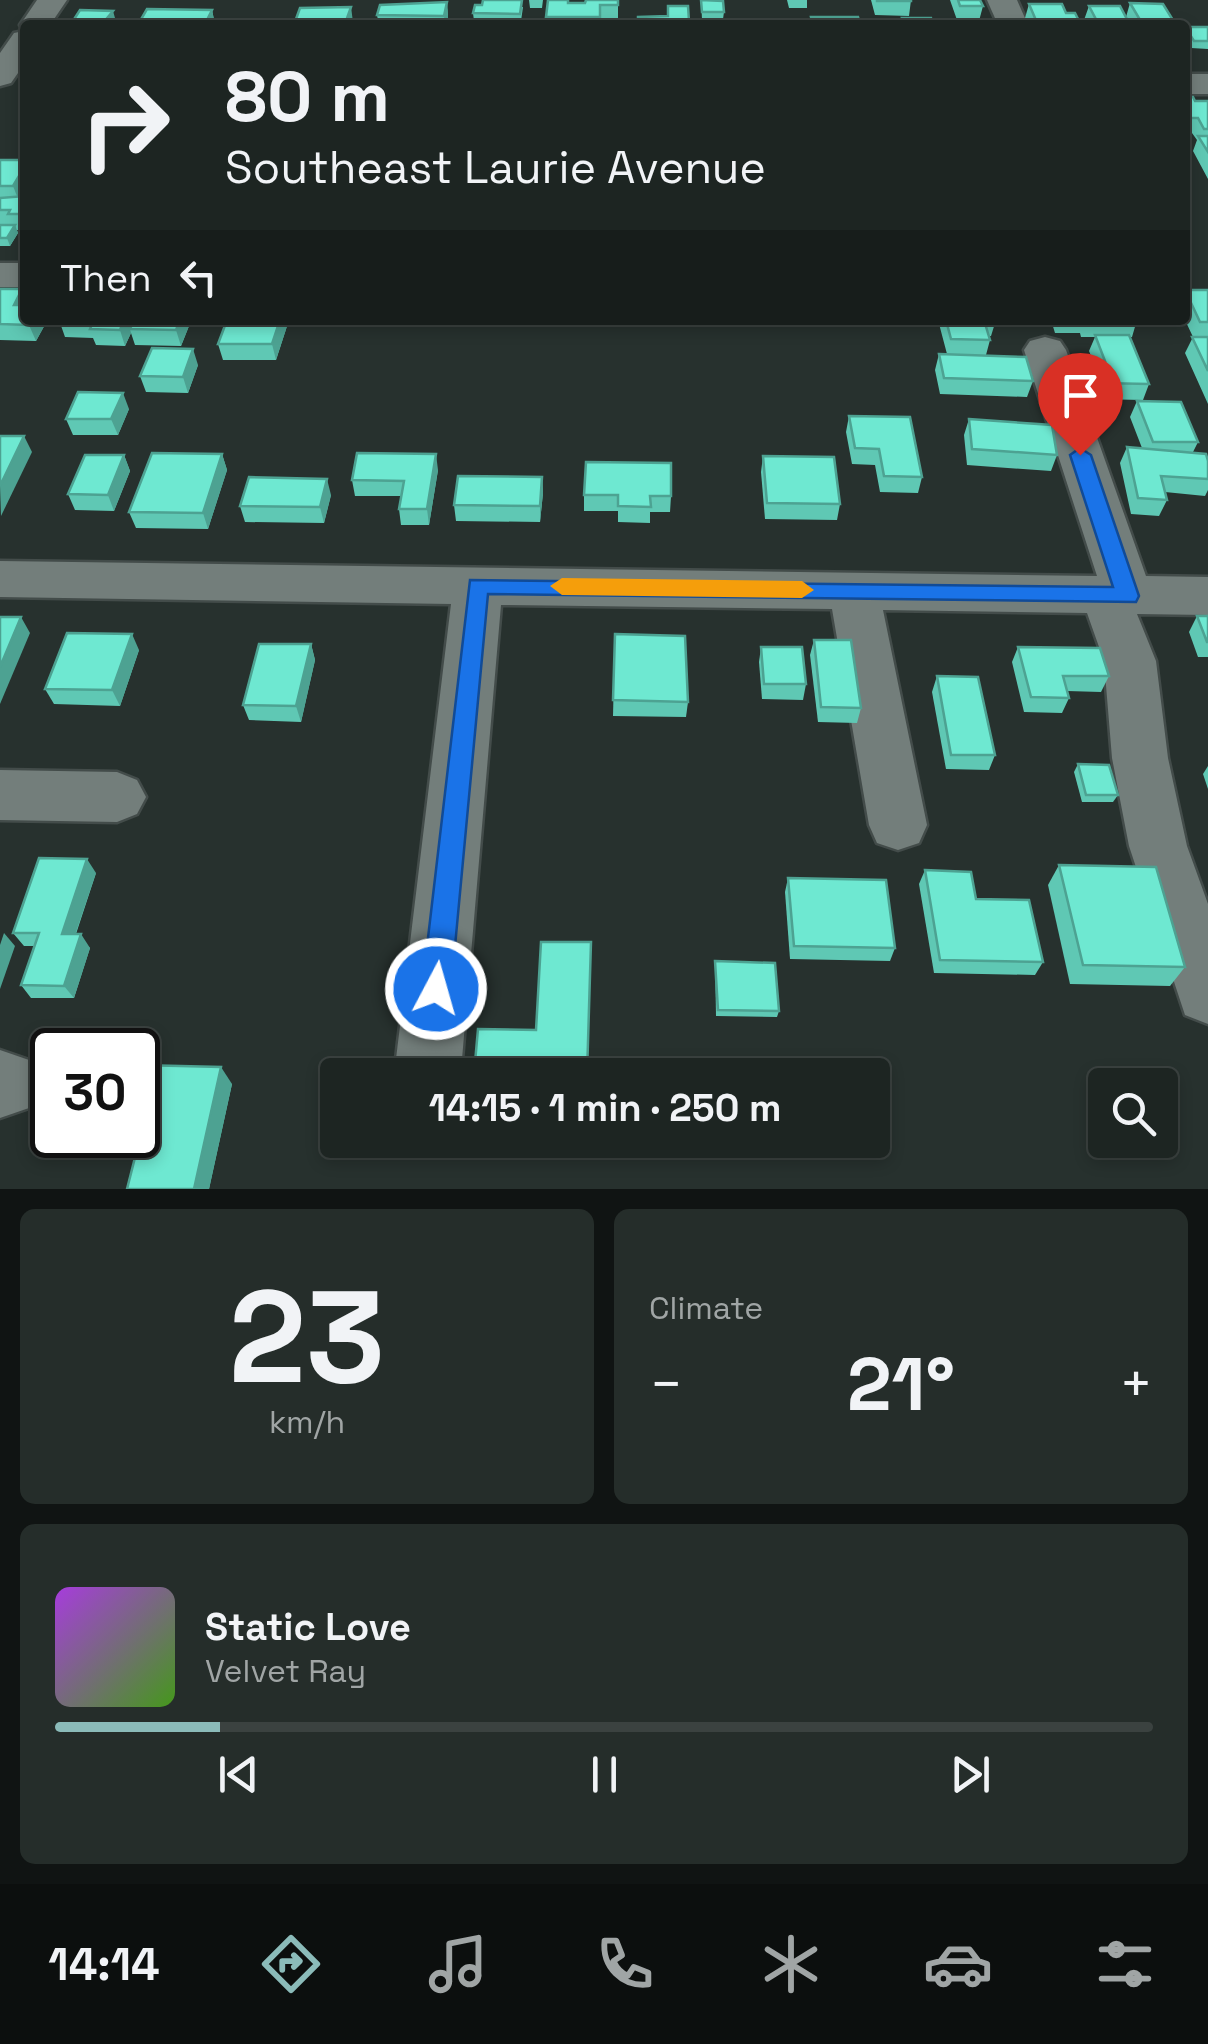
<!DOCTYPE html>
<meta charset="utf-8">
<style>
body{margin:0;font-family:"Space Grotesk",sans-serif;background:#252d2a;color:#f1f3f6;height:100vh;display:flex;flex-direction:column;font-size:38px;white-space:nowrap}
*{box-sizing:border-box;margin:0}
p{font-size:32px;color:#a0a5a5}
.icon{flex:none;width:55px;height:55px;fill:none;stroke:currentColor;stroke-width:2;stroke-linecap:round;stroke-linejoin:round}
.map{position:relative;height:1189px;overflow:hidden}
.details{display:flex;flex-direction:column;gap:20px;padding:20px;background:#101413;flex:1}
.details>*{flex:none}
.guide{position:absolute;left:20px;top:20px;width:1170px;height:305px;border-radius:10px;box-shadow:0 5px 15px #0003,0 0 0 2px #3b4240;background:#1d2522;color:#f1f3f6;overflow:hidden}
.controls{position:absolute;left:1088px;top:1068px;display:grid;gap:20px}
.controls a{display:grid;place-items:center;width:90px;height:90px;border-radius:10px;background:#1d2522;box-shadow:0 5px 15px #0003,0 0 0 2px #3b4240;font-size:50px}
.speed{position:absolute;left:30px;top:1028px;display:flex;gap:20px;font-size:50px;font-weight:700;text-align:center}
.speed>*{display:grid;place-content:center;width:130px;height:130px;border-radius:50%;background:#1d2522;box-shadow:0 5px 15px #0003,0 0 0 2px #3b4240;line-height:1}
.speed .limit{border:5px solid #111;border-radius:15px;background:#fff;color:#111}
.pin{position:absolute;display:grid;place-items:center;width:85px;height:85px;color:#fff;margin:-102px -42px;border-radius:50% 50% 50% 0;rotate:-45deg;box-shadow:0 0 10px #0007}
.pin .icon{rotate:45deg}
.me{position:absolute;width:110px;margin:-55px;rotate:6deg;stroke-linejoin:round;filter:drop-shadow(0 0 8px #0008)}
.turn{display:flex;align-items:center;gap:35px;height:210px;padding:0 40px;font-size:45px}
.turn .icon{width:130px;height:130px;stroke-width:2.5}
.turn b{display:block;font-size:70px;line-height:85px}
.then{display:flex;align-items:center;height:95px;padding:0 40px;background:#0003;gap:20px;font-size:38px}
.big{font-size:75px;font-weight:600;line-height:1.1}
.details .tile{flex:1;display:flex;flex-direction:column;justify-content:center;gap:15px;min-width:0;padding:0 35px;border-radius:15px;background:#252d2a}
.details .dial{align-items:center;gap:0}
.dial b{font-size:130px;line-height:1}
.song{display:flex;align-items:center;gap:30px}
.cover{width:120px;height:120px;border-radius:15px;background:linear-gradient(135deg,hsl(280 70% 55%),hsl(100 70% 35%))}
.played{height:10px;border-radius:5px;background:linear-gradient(90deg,#8bbbb9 15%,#3b4240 15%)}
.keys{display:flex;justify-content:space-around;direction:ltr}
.heat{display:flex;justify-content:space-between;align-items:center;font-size:55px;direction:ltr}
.details .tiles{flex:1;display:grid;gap:20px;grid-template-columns:1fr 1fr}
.tile:last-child{grid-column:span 2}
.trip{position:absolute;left:320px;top:1058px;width:570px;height:100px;border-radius:10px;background:#1d2522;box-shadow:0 5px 15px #0003,0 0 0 2px #3b4240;font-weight:600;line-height:100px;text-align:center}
.tab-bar{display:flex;height:160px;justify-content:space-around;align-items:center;background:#0c0f0e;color:#a0a5a5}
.tab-bar .icon{width:70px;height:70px}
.tab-bar .selected{color:#8bbbb9}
.tab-bar b{font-size:45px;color:#f1f3f6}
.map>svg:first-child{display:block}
</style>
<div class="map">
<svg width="1208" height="1189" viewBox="0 0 1208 1189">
<rect width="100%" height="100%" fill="#27312e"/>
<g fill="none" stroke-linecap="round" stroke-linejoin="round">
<defs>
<g id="minor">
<polygon points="37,0 67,0 50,25 25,25 25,63 11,83 0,86 0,53 14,33 24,31 20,25"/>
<polygon points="987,0 1017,0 1028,25 998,25"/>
<rect x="1185" y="74" width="23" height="20"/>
<rect x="0" y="263" width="25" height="24"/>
<polygon points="1045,337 1060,341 1066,350 1146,576 1208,577 1208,615 1137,614 1156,661 1168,758 1187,846 1208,904 1208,1024 1185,1015 1129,846 1112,758 1104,661 1087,613 883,610 927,825 919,843 898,850 877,843 869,825 832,609 501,605 462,1059 466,1075 400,1075 396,1059 451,604 0,597 0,561 1097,576 1024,350 1030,341"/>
<polygon points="0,770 117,772 137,780 146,797 137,814 117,822 0,820"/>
<polygon points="0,1050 29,1060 39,1084 29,1108 0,1118"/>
</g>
</defs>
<use href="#minor" stroke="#434c4a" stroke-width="5"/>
<use href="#minor" fill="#737e7b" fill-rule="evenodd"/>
</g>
<g fill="#5fc8b4">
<polygon points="529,0 543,0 542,8 530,8"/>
<polygon points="618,0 618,19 600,19 600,25 546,25 546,17 569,3"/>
<polygon points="701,0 724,12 723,19 702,19"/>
<polygon points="787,0 807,0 807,8 789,8"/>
<polygon points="871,0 911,0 909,16 875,15"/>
<polygon points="950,0 980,0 983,6 979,21 957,20"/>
<polygon points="447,2 448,17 446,25 379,25 377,15"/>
<polygon points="1130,3 1176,25 1087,25 1084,20 1089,6 1126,17"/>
<polygon points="1029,4 1066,13 1079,21 1078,25 1028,25 1025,18"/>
<polygon points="523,7 521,21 474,21 473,13"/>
<polygon points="212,10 215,25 141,25 140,21"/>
<polygon points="296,19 353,22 352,25 297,25"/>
<polygon points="1185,27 1208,27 1208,49 1191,48 1185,39"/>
<polygon points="1185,97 1195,101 1208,101 1208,179 1193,151 1197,140 1192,133 1185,133"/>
<polygon points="0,160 22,197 25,196 25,230 17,230 18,233 10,246 0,246"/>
<polygon points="0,289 22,289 25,297 25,320 47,321 36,341 0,340"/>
<polygon points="1185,290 1208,290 1208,404 1185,353 1193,337 1185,320"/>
<polygon points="59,320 205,320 203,326 189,326 181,346 135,345 131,333 125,346 96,345 93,338 65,337"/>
<polygon points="227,320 289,320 276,360 223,360 218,344"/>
<polygon points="938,320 996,320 991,336 989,336 990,340 986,355 1033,381 1027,397 940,394 935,370 939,354 947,354"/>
<polygon points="1051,320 1137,320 1132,337 1130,337 1149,384 1143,400 1094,399 1086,377 1093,361 1089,351 1095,337 1081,337 1080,333 1055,333"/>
<polygon points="198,365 188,393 146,392 140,376"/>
<polygon points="1137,401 1198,442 1193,452 1208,461 1208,490 1205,496 1165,492 1167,500 1159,516 1131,514 1120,463 1127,447 1142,448 1130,417"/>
<polygon points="129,409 118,435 73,435 66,419"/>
<polygon points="849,416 922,477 918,493 880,492 875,465 852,464 846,432"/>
<polygon points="969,419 1057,455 1051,471 967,465 964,435"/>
<polygon points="222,454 227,470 208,529 136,528 129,512"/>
<polygon points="124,455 130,471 114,511 75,510 68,494"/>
<polygon points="763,456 840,504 837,520 765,519 761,472"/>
<polygon points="438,470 429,525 401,525 399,509 401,496 355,496 352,480"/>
<polygon points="542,477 543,493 540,522 456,521 454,505"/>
<polygon points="331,495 324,523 245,522 240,506"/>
<polygon points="584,495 671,496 670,512 650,512 650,523 618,522 618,511 584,511"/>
<polygon points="1197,616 1208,616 1208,657 1198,657 1189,632"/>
<polygon points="615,634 688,702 686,717 613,716"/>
<polygon points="814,640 861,708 857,723 818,722 810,655"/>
<polygon points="311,644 315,660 301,722 249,720 243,705"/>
<polygon points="761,647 806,684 803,700 762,699 759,662"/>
<polygon points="1018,647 1109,676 1101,692 1067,691 1069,698 1062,713 1024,712 1012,662"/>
<polygon points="139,650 120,706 54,704 45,689"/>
<polygon points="937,676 995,755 989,770 946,769 932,692"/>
<polygon points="1078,764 1118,795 1113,802 1082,802 1074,772"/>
<polygon points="1208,766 1208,789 1203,774"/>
<polygon points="1059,865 1185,967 1170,986 1070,984 1048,885"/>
<polygon points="925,870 976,899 1043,962 1035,975 934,973 919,884"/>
<polygon points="96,873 76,934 90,948 74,998 31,998 21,985 34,946 24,946 13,933"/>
<polygon points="788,878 895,948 890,961 790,959 785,892"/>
<polygon points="715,961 779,1011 777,1017 716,1016"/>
<polygon points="138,1065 232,1084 209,1189 127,1189 139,1142 113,1141 107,1135 138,1135"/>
</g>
<g fill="#4da292">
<polygon points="447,2 448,17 446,25 445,25 444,16"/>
<polygon points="351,7 353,22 352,25 345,25"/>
<polygon points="212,10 215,24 207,25 206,22"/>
<polygon points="113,11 117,25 103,25 103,23"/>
<polygon points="25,166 25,191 19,201 13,186"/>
<polygon points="15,225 18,233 10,246 7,238"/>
<polygon points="22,289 25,297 25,312 14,305"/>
<polygon points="32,320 47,321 36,341 29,325"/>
<polygon points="124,320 136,320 130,329 131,333 125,346 120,330"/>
<polygon points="180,320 187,320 189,326 181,346 176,330"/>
<polygon points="280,320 289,320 276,360 272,344"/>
<polygon points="193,349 198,365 188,393 183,377"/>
<polygon points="123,393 129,409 118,435 111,419"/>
<polygon points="24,436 32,452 1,516 0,486"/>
<polygon points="222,454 227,470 208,529 203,513"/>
<polygon points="436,454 438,470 429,525 427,509"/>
<polygon points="124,455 130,471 114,511 108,495"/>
<polygon points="542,477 543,493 540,522 540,506"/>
<polygon points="327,479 331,495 324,523 320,507"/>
<polygon points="21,617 30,633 0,704 0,667"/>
<polygon points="132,634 139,650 120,706 112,690"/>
<polygon points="311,644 315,660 301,722 296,706"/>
<polygon points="87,859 96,873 71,947 62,934"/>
<polygon points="4,933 15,946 0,989 0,945"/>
<polygon points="81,934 90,948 74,998 64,986"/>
<polygon points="221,1067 232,1084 209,1189 194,1189"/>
</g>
<g fill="#6ee8d1" stroke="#4da292" stroke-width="2.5">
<polygon points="483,0 522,0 520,14 473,13 475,5 482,5"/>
<polygon points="548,0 568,0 568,3 585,3 586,0 618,0 618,5 600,5 600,17 546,17"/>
<polygon points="701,0 723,1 724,12 702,12"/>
<rect x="877" y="0" width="34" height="1"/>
<polygon points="958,0 980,0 983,6 960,6"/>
<polygon points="447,2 444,16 377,15 380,5"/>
<polygon points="1130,3 1163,4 1176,25 1143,25"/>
<polygon points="1029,4 1062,4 1066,13 1075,13 1079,21 1070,21 1072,25 1038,25"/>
<polygon points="668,6 688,6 689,21 677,21 678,25 638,25 638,17 668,16"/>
<polygon points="1089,6 1120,6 1130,25 1099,25"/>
<polygon points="351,7 345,24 296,19 300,8"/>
<polygon points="147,9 212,10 206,22 140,21"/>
<polygon points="80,10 113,11 103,23 71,24"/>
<polygon points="811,17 858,17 860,25 813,25"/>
<polygon points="902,18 931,18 933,25 904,25"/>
<polygon points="243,20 270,20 267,25 240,25"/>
<polygon points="1185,27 1208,27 1208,41 1194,41"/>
<polygon points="1185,97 1193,97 1195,101 1208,101 1208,129 1204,129 1198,118 1185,118"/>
<polygon points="1198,136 1208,136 1208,152"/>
<polygon points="0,160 25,160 25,166 13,186 0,186"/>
<polygon points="25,196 25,214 8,214 10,210 0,210 0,198"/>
<polygon points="0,225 15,225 7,238 0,238"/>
<polygon points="0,289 22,289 14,305 25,305 25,320 32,320 29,325 0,324"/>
<polygon points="1185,290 1208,290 1208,322 1200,322"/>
<polygon points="59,320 124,320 120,330 90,329 93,322 59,321"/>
<polygon points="134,320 180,320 176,330 130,329"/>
<polygon points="227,320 280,320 272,344 218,344"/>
<polygon points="946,320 996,320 984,320 990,340 951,339"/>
<polygon points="1087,320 1137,320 1138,321 1087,321"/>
<polygon points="1095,335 1129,335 1149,384 1100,383 1092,361 1105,361"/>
<polygon points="1192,337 1208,337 1208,371"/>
<polygon points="152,348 193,349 183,377 140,376"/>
<polygon points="939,354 1026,357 1033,381 944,378"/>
<polygon points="78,392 123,393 111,419 66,419"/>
<polygon points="1137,401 1181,402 1198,442 1153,442"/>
<polygon points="849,416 910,417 922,477 884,476 879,449 855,448"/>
<polygon points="969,419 1052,425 1057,455 972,449"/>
<polygon points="0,436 24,436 0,486"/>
<polygon points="1127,447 1206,454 1208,461 1208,479 1161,476 1167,500 1138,498"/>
<polygon points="152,453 222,454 203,513 129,512"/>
<polygon points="357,453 436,454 427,509 399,509 404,481 352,480"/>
<polygon points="85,455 124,455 108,495 68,494"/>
<polygon points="763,456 834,457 840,504 767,503"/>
<polygon points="586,462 671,463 671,496 650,496 651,507 618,506 618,495 584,495"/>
<polygon points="458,476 542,477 540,506 454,505"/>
<polygon points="249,477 327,479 320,507 240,506"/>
<polygon points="1197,616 1208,616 1208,642 1207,642"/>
<polygon points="0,617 21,617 0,667"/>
<polygon points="67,633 132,634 112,690 45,689"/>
<polygon points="615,634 685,636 688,702 613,700"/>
<polygon points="814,640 851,640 861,708 821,707"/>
<polygon points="259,644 311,644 296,706 243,705"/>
<polygon points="761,647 802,647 806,684 764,684"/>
<polygon points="1018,647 1100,648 1109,676 1063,676 1069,698 1031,697"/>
<polygon points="937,676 978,677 995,755 951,755"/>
<polygon points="1078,764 1109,765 1118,795 1086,795"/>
<polygon points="39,858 87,859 62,934 81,934 64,986 21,985 39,933 13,933"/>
<polygon points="1059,865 1156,867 1185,967 1083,965"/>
<polygon points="925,870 971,872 976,899 1029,900 1043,962 940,960"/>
<polygon points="788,878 886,880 895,948 794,946"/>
<polygon points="541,942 591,942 587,1075 474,1074 478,1029 536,1030"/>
<polygon points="715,961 775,963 779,1011 718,1010"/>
<polygon points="138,1065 221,1067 194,1189 127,1189 143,1126 138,1126"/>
</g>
<polygon fill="#1a73e8" stroke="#114b97" stroke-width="2.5" points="1080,448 1091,455 1139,596 1136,602 488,594 451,989 447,999 436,1003 426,999 422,989 470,580 1113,587 1070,455"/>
<polygon fill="#f59e0b" points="562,578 802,581 814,590 802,598 562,595 550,586"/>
</svg>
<div class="controls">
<a><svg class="icon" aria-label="search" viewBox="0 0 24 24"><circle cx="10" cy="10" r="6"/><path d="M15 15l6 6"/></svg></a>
</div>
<div class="speed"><div class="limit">30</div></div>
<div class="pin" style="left:1080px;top:455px;background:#d93025"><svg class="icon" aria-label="arrive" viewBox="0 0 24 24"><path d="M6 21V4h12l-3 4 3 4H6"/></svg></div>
<svg class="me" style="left:436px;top:989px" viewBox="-20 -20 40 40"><circle r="17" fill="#1a73e8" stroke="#fff" stroke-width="3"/><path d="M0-11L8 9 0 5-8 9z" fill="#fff"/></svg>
<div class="trip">14:15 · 1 min · 250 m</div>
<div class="guide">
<div class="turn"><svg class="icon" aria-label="right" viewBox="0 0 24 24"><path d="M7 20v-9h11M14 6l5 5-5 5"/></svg><div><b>80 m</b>Southeast Laurie Avenue</div></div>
<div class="then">Then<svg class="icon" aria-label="left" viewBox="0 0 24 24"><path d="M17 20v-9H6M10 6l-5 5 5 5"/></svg></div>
</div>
</div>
<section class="details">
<div class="tiles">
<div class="tile dial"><b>23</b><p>km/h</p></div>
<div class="tile"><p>Climate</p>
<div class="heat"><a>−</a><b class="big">21°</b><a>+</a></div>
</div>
<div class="tile">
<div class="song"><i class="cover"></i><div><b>Static Love</b><p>Velvet Ray</p></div></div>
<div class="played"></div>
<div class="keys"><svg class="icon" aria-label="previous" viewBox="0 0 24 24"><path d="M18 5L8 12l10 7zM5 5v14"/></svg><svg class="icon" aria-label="pause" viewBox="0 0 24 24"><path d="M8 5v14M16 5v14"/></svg><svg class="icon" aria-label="next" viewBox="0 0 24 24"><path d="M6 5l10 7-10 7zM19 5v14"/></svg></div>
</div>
</div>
</section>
<nav class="tab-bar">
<b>14:14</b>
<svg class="icon selected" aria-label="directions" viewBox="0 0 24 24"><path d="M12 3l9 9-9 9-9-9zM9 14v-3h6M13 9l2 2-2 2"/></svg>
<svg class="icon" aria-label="music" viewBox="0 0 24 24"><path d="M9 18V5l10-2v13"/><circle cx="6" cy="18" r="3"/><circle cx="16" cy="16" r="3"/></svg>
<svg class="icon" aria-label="phone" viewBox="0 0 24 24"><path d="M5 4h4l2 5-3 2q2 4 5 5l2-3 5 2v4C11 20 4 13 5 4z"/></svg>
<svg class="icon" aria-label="climate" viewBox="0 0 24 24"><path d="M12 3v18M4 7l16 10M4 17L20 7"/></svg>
<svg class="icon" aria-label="car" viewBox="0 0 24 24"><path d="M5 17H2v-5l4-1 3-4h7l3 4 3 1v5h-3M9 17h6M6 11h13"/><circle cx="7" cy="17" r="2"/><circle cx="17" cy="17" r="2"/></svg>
<svg class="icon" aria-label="filters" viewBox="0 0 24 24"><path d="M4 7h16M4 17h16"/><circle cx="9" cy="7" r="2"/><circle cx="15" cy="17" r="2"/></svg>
</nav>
